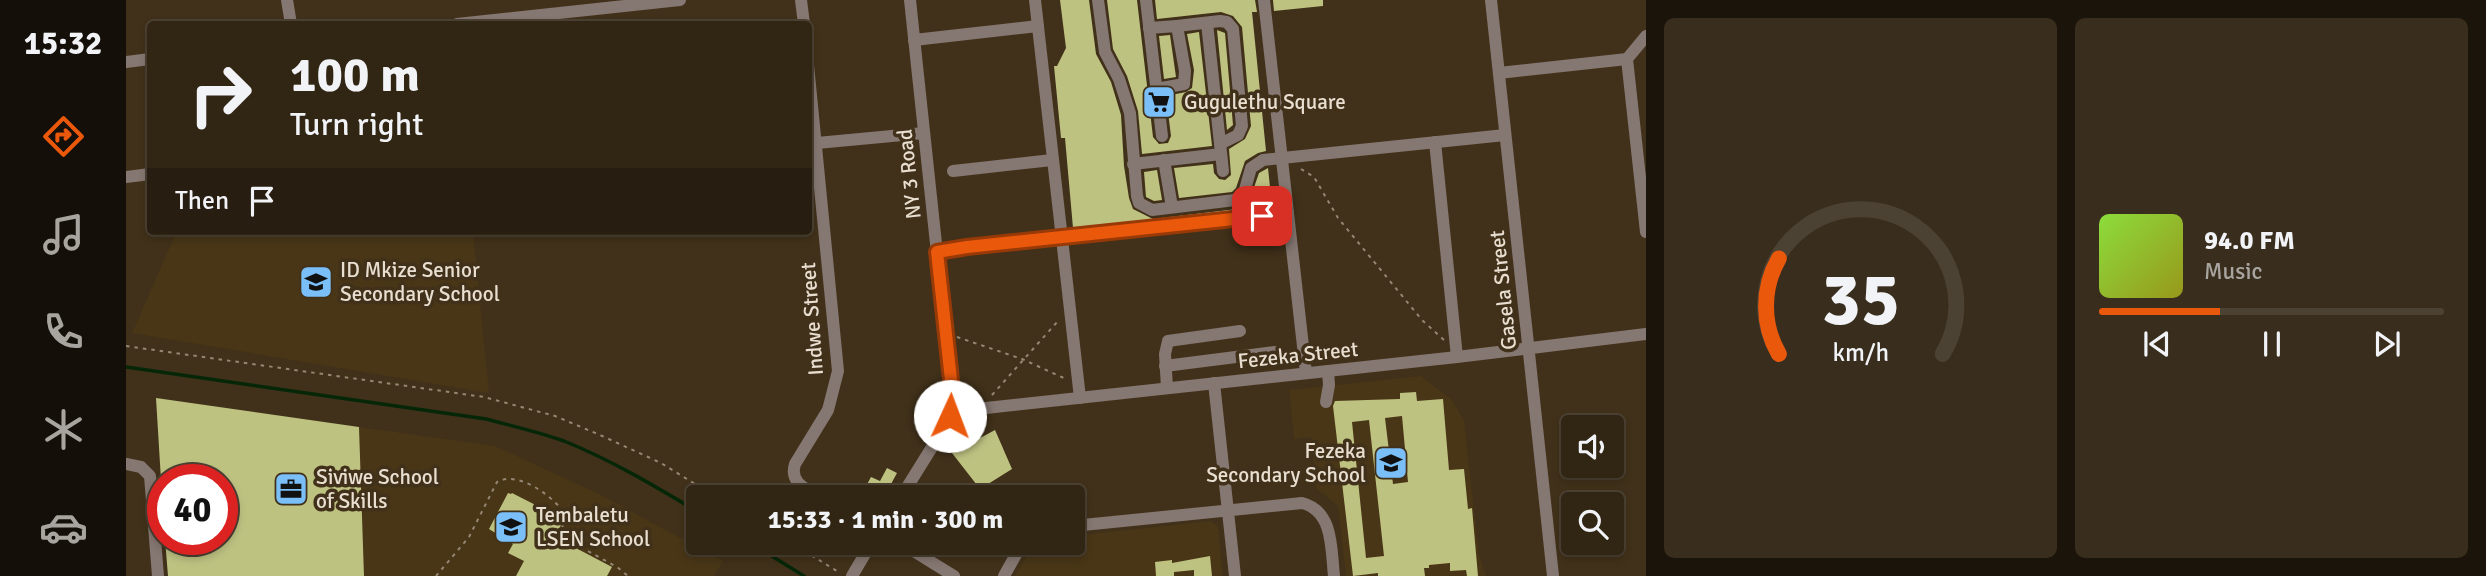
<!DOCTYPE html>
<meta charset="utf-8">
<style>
body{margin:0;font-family:Signika,sans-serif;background:#392d1d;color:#f1f3f6;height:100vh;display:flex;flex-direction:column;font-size:26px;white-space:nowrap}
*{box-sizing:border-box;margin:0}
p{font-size:23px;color:#a8a5a0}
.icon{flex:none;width:38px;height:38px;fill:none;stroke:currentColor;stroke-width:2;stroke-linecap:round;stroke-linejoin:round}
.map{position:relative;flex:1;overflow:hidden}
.drawer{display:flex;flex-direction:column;gap:18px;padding:18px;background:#1b140b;width:840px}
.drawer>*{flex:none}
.banner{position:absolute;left:21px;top:21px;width:665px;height:214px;border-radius:7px;box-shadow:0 4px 10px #0003,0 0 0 2px #4c4234;background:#312514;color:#f1f3f6;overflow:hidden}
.buttons{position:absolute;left:1435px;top:415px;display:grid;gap:14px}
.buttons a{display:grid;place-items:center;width:63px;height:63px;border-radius:7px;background:#312514;box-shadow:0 4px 10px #0003,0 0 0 2px #4c4234;font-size:35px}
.speed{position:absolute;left:21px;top:464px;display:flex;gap:14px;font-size:35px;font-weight:700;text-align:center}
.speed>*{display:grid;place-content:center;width:91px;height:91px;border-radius:50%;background:#312514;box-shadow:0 4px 10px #0003,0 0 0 2px #4c4234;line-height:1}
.speed .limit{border:10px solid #d22;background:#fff;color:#111}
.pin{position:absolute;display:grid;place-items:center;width:60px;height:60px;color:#fff;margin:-30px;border-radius:14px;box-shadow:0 4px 10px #0006}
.me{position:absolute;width:77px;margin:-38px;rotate:2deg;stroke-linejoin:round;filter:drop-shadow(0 0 5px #0008)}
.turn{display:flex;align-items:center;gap:24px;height:147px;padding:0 28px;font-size:32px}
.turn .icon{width:91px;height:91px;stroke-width:2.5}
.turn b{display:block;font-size:49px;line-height:60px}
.then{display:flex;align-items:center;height:66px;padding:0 28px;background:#0003;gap:14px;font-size:26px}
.drawer .widget{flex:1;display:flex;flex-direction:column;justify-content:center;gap:10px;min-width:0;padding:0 24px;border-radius:10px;background:#392d1d}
.drawer .dial{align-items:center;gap:0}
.dial svg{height:182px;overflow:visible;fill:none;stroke:#4c4234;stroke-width:7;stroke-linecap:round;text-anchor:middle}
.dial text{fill:#f1f3f6;stroke:none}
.song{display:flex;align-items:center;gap:21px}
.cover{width:84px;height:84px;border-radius:10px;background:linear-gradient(135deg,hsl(90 70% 55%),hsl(60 70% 35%))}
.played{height:7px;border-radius:4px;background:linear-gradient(90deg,#ea580c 35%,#4c4234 35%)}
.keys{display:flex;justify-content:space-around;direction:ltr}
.drawer .tiles{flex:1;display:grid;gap:18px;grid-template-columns:repeat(2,1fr)}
.trip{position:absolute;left:560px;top:485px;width:399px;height:70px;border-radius:7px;background:#312514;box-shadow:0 4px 10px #0003,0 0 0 2px #4c4234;font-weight:800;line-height:70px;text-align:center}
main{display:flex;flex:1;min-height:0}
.menu{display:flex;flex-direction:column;width:126px;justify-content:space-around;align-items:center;background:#140f08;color:#a8a5a0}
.menu .icon{width:49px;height:49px}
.menu .active{color:#ea580c}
.menu b{font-size:32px;color:#f1f3f6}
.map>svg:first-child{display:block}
</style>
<main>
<nav class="menu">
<b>15:32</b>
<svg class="icon active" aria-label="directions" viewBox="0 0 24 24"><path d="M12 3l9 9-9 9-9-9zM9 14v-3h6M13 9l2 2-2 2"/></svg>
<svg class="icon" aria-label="music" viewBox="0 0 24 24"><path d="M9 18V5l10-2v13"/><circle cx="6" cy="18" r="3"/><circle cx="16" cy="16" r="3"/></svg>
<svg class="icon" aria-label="phone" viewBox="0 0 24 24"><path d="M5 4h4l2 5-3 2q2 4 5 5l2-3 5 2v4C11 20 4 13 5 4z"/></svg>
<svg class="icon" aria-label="climate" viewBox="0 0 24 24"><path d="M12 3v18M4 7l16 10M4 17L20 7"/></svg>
<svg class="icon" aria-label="car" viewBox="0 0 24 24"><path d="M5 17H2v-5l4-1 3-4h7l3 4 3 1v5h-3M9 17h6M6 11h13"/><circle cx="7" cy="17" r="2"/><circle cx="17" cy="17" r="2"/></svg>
</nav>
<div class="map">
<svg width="1520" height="576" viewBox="0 0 1520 576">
<rect width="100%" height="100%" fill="#41311a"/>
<g fill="#493617">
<polygon points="51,231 347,231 363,393 6,333"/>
<polygon points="1295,376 1326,400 1338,421 1353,555 1360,576 1220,576 1212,506 1190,488 1185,437 1168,439 1163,390"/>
<polygon points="233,427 369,446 473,494 597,561 588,576 238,576"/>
<polygon points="1085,521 1092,527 1097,576 889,576 906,547 913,543 947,542 947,536"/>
</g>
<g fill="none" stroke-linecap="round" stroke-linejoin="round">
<g stroke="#052707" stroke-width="3.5">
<path d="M0,367L360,419C386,426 413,432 438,441C485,460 529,486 572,512"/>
<polyline points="623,542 678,576"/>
</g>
</g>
<g fill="#bec281" fill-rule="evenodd">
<polygon points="934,0 963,0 970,54 985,82 995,115 998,166 1003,198 1007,209 1027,219 1111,209 1124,199 1133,173 1142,168 1146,206 947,228 939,138 935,138 928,66 931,66 940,48"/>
<polygon points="981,0 1011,0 1027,137 1033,144 1042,143 1045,136 1040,96 1060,92 1066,88 1068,70 1061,34 1073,32 1086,146 1016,154 1012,111 1001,76 987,49"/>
<polygon points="1029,0 1129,0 1131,12 1126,12 1140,151 1132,153 1119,161 1110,188 1106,192 1053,198 1048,168 1087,164 1088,173 1093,179 1099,180 1105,175 1103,149 1119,139 1125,126 1116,27 1107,16 1095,12 1031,19"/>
<polygon points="1147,0 1197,0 1197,6 1148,11"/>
<polygon points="1091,30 1099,33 1107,125 1101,130"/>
<polygon points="1044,35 1050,77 1038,79 1033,36"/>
<polygon points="1031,170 1036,200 1028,201 1020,197 1018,172"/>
<path d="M1290,392L1291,401L1317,399L1323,470L1338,469L1342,509L1346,508L1352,576H1341L1340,570L1324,571V563L1303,565V568H1298L1299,576H1252V573L1227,576L1207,406L1209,401L1274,399V393ZM1276,416L1282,482L1267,484L1259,418ZM1243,420L1258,556L1240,558L1226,422Z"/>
<polygon points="30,398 233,427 238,576 42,576 39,539 96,539 96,480 35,480"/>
<polygon points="869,430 886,469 854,489 826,453"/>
<polygon points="761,468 771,473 758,497 739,488 745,477 754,481"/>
<polygon points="382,493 385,494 386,493 435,518 437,521 429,537 486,567 481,576 390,576 398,561 382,553 387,544 363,529"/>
<polygon points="1084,556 1086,576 1068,576 1068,570 1048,572 1048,576 1030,576 1029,562 1046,560 1046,563"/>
</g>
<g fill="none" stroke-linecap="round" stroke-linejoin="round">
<g stroke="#948774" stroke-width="2" stroke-dasharray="3.5 5" stroke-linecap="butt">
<polyline points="1175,169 1188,177 1212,218 1296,320 1318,340"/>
<polyline points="831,337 896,359 940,379"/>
<polyline points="0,346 358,397 429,416 474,435 535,463 590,497"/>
<polyline points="866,395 932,321"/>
<polyline points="664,542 714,573"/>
<path d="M310,576L343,537L371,482C392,470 427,496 440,515L435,531L438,538L491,567L502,576"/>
</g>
<g stroke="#857771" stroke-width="12">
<polyline points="161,0 165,24"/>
<polyline points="675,0 678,24"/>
<polyline points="909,0 954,398"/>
<polyline points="972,0 979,52 993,79 1004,113 1011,196 1013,203 1026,210 1109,200 1118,193 1125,168 1137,160 1379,135"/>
<polyline points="1020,0 1036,136"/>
<polyline points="1138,0 1180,373"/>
<polyline points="1365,0 1427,576"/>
<polyline points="1081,23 1097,171"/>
<polyline points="331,24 554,0"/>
<polyline points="1051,26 1094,21 1101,22 1107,29 1116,126 1112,135 1094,144"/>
<polyline points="1023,28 1051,26 1059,71 1058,84 1030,89"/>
<polyline points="1520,36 1501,59 1520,232"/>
<polyline points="788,40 912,26"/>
<polyline points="0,62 24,59"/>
<path d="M682,65L712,371L702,410L669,464C663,483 680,489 694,497"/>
<polyline points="1373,73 1501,59"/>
<polyline points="1309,142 1331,357"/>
<polyline points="691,143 798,133"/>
<polyline points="1038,160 1046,207"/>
<polyline points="1007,164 1095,154"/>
<polyline points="827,171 926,160"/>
<polyline points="0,177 24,174"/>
<polyline points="811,252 841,247 934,239 1162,213"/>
<polyline points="1039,366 1149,352"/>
<polyline points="1088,383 1109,576"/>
<polyline points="1041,388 1039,354 1042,341 1114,331"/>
<polyline points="1200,402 1203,385 1202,371"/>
<polyline points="827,409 851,409 1331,357 1520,334"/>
<polyline points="0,464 15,467 24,476 32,576"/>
<polyline points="775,497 821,423 827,403 784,0"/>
<path d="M947,526L1176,503C1208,511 1205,550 1208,576"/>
<polyline points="773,542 828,576"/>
<polyline points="726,576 746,542"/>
<polyline points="878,576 897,542"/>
</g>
</g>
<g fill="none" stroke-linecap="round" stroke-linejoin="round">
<defs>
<polyline id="route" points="824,416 827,398 811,252 841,247 1136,216"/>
</defs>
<use href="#route" stroke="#983908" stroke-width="18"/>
<use href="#route" stroke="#ea580c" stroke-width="12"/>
</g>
<defs>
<symbol id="supermarket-square" viewBox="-11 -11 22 22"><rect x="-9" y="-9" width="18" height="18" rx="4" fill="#7abff8" stroke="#41311a"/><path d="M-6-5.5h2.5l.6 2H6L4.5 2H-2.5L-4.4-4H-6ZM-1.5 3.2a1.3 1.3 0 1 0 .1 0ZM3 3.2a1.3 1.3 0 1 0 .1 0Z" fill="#111"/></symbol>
<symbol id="school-square" viewBox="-11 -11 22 22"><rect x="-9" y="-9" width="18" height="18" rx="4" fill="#7abff8" stroke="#41311a"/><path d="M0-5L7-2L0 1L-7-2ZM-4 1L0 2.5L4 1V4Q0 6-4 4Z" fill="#111"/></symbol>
<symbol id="office-square" viewBox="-11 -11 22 22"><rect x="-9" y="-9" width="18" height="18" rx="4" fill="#7abff8" stroke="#41311a"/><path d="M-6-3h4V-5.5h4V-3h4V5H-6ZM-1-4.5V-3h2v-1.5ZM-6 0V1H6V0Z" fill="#111"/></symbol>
</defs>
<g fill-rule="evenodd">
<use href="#supermarket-square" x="1014" y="83" width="38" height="38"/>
<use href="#school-square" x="171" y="263" width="38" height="38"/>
<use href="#school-square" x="1246" y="444" width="38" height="38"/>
<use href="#office-square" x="146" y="470" width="38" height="38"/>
<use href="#school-square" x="366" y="508" width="38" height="38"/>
</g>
<g text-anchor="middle" stroke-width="7" stroke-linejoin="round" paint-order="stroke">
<g font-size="21" fill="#e9dfd1" stroke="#41311a" text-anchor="start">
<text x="1058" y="109">Gugulethu Square</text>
<text x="214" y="277">ID Mkize Senior<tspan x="214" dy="24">Secondary School</tspan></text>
<text x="1240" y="458" text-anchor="end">Fezeka<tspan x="1240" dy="24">Secondary School</tspan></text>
<text x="190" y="484">Siviwe School<tspan x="190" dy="24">of Skills</tspan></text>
<text x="410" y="522">Tembaletu<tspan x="410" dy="24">LSEN School</tspan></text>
</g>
<g font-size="21" fill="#e9dfd1" stroke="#41311a">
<text transform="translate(783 174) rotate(-96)" y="7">NY 3 Road</text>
<text transform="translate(1377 290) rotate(-96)" y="7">Gasela Street</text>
<text transform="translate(686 319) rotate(-94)" y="7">Indwe Street</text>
<text transform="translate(1172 355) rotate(-6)" y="7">Fezeka Street</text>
</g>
</g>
</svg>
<div class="buttons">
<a><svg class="icon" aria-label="sound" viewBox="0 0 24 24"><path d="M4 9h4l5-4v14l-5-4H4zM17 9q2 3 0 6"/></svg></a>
<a><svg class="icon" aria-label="search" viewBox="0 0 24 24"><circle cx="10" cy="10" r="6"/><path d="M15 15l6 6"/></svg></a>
</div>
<div class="speed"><div class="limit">40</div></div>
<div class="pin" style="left:1136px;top:216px;background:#d93025"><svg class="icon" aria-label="arrive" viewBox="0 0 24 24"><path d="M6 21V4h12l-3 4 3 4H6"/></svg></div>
<svg class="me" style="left:824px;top:416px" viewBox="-20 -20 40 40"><circle r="19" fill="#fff"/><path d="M0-13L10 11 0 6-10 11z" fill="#ea580c"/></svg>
<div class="trip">15:33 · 1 min · 300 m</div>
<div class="banner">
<div class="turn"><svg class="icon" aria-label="right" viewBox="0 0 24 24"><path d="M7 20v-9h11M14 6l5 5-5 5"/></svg><div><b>100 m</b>Turn right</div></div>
<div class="then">Then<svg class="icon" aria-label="arrive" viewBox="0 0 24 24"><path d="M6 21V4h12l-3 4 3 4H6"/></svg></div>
</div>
</div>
<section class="drawer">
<div class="tiles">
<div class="widget dial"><svg viewBox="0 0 100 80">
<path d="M14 69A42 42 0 1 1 86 69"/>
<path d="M14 69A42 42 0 0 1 14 27" stroke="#ea580c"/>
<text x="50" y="56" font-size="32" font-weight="700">35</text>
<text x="50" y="72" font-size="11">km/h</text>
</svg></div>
<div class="widget">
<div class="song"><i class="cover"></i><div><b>94.0 FM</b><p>Music</p></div></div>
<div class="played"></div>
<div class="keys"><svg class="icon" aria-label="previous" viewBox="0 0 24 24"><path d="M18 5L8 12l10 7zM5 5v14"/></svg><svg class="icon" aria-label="pause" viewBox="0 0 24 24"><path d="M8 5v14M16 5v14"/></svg><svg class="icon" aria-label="next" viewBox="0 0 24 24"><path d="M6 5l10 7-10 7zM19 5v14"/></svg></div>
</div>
</div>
</section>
</main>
